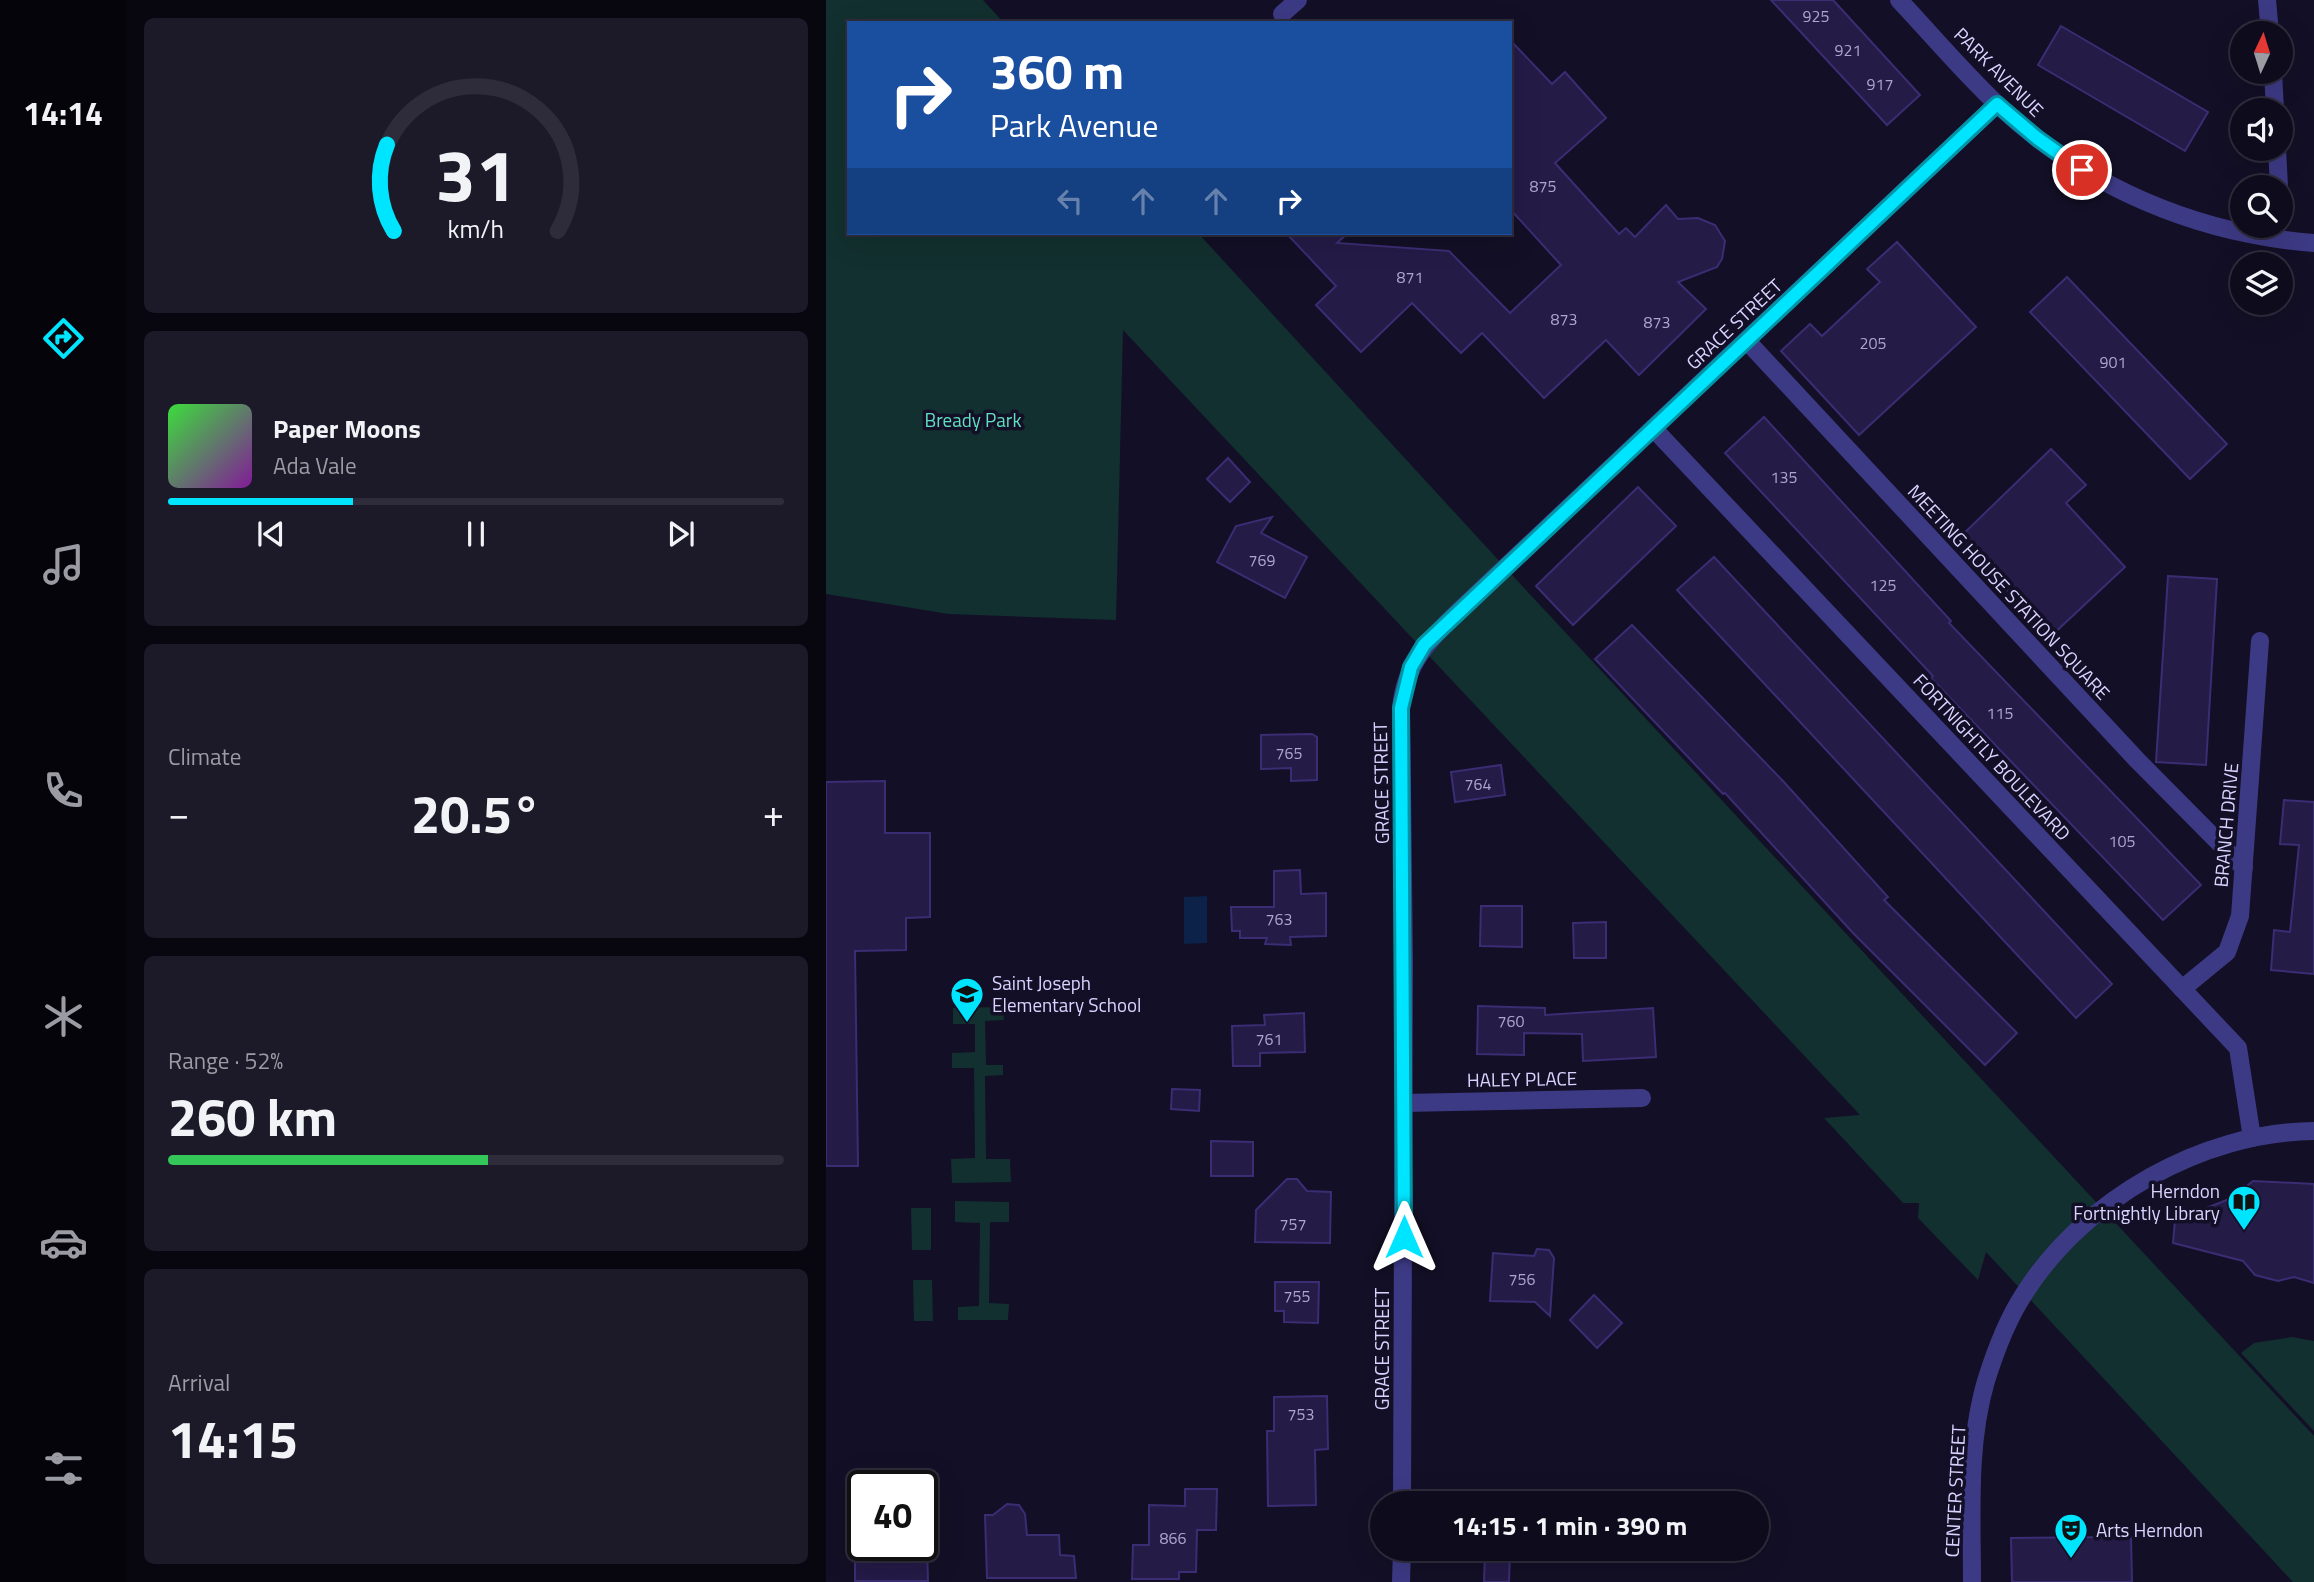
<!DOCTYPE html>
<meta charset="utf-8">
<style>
body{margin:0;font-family:"Titillium Web",sans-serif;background:#1c1929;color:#f1f3f6;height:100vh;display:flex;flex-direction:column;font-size:26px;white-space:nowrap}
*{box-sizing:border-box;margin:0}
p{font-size:23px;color:#9b9ba3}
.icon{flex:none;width:38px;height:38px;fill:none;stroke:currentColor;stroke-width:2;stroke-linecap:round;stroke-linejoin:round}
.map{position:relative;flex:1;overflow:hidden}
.drawer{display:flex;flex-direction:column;gap:18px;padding:18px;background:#08060f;width:700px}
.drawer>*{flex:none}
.banner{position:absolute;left:21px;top:21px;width:665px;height:214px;border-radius:0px;box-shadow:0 7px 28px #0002,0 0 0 2px #2e2b3b;background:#1a4fa0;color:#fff;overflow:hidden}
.needle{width:46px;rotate:4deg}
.controls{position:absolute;left:1404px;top:21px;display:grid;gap:14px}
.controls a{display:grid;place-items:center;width:63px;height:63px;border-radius:50%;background:#0e0b1c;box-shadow:0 7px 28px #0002,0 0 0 2px #2e2b3b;font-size:35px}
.speed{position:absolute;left:21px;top:1470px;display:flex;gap:14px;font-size:35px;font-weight:700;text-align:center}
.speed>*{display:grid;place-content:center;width:91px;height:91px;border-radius:50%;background:#0e0b1c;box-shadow:0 7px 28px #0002,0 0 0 2px #2e2b3b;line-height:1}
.speed .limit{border:4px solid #111;border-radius:10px;background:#fff;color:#111}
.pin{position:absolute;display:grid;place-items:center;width:60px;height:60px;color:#fff;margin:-30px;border:4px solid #fff;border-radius:50%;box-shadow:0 2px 7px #0007}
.me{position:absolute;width:77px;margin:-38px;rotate:0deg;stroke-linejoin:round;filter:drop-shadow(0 0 5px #0008)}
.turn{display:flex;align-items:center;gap:24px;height:147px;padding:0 28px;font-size:32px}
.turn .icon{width:91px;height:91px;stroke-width:2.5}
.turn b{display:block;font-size:49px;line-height:60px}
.lanes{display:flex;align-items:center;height:66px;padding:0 28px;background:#0003;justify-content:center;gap:35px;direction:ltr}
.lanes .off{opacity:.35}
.big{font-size:52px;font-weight:700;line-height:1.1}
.drawer .tile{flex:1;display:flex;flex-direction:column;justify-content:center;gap:10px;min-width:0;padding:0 24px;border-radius:10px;background:#1c1929}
.drawer .dial{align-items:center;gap:0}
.dial svg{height:182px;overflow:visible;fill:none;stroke:#2e2b3b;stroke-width:7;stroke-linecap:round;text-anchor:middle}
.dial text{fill:#f1f3f6;stroke:none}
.song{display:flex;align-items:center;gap:21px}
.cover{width:84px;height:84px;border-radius:10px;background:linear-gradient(135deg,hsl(120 70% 55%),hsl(290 70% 35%))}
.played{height:7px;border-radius:4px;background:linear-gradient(90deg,#00e5ff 30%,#2e2b3b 30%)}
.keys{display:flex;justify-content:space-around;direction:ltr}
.heat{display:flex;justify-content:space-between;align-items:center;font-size:38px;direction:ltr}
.charge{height:10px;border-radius:5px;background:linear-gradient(90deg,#34c759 52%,#2e2b3b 0)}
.trip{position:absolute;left:544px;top:1491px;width:399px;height:70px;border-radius:35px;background:#0e0b1c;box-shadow:0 7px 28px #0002,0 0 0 2px #2e2b3b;font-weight:700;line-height:70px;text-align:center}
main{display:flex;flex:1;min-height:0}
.tabs{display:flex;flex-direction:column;width:126px;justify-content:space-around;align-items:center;background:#06040b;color:#9b9ba3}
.tabs .icon{width:49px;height:49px}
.tabs .selected{color:#00e5ff}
.tabs b{font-size:32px;color:#f1f3f6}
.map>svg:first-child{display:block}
</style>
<main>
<nav class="tabs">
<b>14:14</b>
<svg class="icon selected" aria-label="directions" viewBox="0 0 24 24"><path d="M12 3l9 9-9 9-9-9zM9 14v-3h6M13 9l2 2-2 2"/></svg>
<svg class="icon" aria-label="music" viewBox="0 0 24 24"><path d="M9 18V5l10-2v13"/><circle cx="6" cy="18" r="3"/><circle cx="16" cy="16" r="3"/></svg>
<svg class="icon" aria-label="phone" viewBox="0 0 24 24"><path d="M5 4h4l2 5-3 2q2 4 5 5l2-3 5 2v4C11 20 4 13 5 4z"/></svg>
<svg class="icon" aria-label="climate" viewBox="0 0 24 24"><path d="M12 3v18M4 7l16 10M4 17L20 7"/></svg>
<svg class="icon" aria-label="car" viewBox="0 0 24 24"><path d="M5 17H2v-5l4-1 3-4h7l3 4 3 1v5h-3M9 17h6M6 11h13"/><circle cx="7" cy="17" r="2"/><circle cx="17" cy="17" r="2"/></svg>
<svg class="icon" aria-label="filters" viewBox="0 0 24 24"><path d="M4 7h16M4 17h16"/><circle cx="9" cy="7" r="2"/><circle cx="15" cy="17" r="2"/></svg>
</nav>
<section class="drawer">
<div class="tile dial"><svg viewBox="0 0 100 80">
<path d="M14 69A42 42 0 1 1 86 69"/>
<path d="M14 69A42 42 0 0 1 11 31" stroke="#00e5ff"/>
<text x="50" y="56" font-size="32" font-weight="700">31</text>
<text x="50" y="72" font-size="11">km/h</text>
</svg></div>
<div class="tile">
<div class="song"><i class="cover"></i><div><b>Paper Moons</b><p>Ada Vale</p></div></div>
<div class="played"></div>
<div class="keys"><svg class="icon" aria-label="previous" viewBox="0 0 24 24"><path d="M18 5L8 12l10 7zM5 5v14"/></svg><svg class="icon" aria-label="pause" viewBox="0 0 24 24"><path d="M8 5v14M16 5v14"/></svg><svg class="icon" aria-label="next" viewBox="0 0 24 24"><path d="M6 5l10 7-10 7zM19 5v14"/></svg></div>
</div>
<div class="tile"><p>Climate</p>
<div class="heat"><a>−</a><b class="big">20.5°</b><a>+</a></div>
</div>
<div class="tile"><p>Range · 52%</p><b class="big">260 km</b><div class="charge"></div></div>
<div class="tile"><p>Arrival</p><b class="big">14:15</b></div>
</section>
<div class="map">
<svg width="1488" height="1582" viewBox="0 0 1488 1582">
<rect width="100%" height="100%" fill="#130f26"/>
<g fill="#12302f">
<polygon points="0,0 157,0 178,23 23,23 23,233 372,233 699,589 1488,1436 1488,1582 1467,1582 1160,1252 1152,1280 1092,1218 1093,1203 1077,1203 998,1118 1034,1115 297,330 290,620 123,614 0,594"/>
<polygon points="177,1007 178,1020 159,1021 160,1065 177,1065 177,1075 159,1076 160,1159 184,1159 185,1182 126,1183 125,1159 149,1158 148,1068 126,1068 126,1053 149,1052 149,1024 127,1024 127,1008"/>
<polygon points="129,1201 183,1202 183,1222 164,1222 163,1303 183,1304 182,1320 132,1320 132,1307 153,1306 154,1223 129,1222"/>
<polygon points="85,1208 105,1208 105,1250 86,1250"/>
<polygon points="87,1280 106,1280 107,1321 88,1321"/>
<polygon points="1466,1337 1488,1341 1488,1431 1415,1353 1428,1343"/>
</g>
<polygon fill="#0c2248" points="381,896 381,943 358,944 358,897"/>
<g fill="#241b47" stroke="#3b2d73" stroke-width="2">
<polygon points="945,0 1007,0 1094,95 1061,125"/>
<polygon points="1235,26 1382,112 1359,151 1212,65"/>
<polygon points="684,40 726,84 739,72 780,118 729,163 793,234 800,228 809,237 840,205 852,219 872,218 889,225 899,241 896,259 891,267 852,282 880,309 813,375 780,340 718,398 656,333 635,353 586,303 535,352 490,305 510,286 460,233 522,233 511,243 623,251 684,313 735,265 684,209"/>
<polygon points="1071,242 1150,327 1033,435 955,351 984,324 996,336 1054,282 1041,269"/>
<polygon points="1241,277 1401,444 1364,479 1204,312"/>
<polygon points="938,417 1125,621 1123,623 1375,885 1337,920 1105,678 1107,676 899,453"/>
<polygon points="1225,449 1260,485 1240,503 1299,567 1224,637 1166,574 1163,577 1129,542"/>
<polygon points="402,458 424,482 404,502 381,479"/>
<polygon points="812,487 850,526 747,625 710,586"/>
<polygon points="446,517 435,533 481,557 459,598 391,562 410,526"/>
<polygon points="888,557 1286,984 1250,1018 851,590"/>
<polygon points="1342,576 1391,579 1380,765 1330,762"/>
<polygon points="806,625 957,781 1062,897 1058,900 1191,1033 1159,1065 1027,933 899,793 897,794 769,659"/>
<polygon points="486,734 491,737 491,780 465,781 465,768 435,769 435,735"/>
<polygon points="675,765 679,795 629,802 625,772"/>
<polygon points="59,781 59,833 104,833 104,917 80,918 80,950 29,951 32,1166 0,1166 0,782"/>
<polygon points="1458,800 1488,802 1488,974 1445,970 1448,930 1464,932 1473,845 1454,844"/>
<polygon points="474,870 475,894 500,893 500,936 464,937 465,945 439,944 441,938 414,938 414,931 406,931 405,907 448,907 448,871"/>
<polygon points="655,906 696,906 696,947 654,946"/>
<polygon points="780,922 780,958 748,958 747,923"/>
<polygon points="652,1006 719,1008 719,1015 827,1008 830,1057 757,1061 756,1034 698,1033 698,1055 651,1054"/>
<polygon points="478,1013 479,1052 434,1053 434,1066 407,1066 406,1026 439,1025 438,1015"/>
<polygon points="346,1089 374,1090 373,1111 345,1109"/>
<polygon points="385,1141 427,1142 427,1176 385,1176"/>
<polygon points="461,1179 471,1179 481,1191 505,1192 504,1243 429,1242 430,1210"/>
<polygon points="1427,1181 1488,1184 1488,1283 1468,1277 1452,1281 1429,1275 1417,1261 1347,1243 1349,1220 1406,1198"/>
<polygon points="711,1249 723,1250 728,1258 724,1316 709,1302 664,1301 667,1253 708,1256"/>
<polygon points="449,1282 493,1282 492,1323 458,1322 458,1311 449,1311"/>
<polygon points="768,1295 796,1323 771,1348 744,1320"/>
<polygon points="501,1396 502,1449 489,1450 490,1505 442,1506 441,1431 448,1431 448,1397"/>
<polygon points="359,1489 391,1489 390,1530 371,1530 370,1572 353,1572 353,1579 306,1579 307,1545 323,1545 323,1505 359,1506"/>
<polygon points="181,1504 193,1505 199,1514 201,1535 233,1535 234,1555 248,1556 250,1578 161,1578 159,1515 167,1515"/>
<polygon points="1305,1537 1306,1582 1186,1582 1185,1538"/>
<polygon points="29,1545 101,1545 102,1581 29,1581"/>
<polygon points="659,1552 684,1553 683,1582 658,1582"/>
</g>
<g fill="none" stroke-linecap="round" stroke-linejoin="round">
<g stroke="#3d3a85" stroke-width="18">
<polyline points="1441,0 1444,33"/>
<polyline points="456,14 472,0"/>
<polyline points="1447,72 1449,110"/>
<polyline points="1451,149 1453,187"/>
<polyline points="921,341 1311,760 1418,868"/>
<polyline points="827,428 1412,1048 1426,1138"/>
<polyline points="1356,989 1401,952 1414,916 1434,641"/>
<polyline points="578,1103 816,1098"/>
</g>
<g stroke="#3d3a85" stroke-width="18">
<path d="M1073,0C1106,35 1137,72 1172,105C1258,186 1370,234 1488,243"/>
<path d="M576,1503L578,962L575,708C579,662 606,637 637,607L1171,104"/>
<polyline points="575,1582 576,1549"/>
<path d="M1146,1582C1146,1517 1141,1445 1160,1381C1169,1352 1181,1320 1198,1294C1258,1199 1376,1132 1488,1131"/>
</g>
</g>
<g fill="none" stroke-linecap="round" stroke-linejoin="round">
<defs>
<polyline id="route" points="578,1237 575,708 585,667 598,645 1171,104 1211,138 1256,170"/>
</defs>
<use href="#route" stroke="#0095a6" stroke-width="18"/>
<use href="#route" stroke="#00e5ff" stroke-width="12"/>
</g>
<defs>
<symbol id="school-pin" viewBox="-11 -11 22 30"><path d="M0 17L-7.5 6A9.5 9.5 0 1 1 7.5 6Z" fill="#00e5ff" stroke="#130f26"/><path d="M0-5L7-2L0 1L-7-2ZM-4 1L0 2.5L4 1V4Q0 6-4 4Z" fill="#111"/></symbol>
<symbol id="library-pin" viewBox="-11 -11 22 30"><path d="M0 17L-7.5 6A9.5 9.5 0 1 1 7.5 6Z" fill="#00e5ff" stroke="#130f26"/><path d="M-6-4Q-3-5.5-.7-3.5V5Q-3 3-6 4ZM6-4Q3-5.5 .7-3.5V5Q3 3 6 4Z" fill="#111"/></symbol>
<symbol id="theatre-pin" viewBox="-11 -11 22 30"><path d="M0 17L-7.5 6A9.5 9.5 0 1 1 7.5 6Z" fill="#00e5ff" stroke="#130f26"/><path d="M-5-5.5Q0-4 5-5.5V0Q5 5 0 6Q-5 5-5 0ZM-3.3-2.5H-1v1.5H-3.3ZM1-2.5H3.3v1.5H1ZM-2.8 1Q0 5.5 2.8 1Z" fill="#111"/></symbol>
</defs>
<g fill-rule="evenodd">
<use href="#school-pin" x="122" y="975" width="38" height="52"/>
<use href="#library-pin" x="1399" y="1183" width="38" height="52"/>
<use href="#theatre-pin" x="1226" y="1511" width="38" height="52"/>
</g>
<g text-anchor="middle" stroke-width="7" stroke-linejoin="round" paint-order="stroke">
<g font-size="16" fill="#aca6d1">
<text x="990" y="22">925</text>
<text x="1022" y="56">921</text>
<text x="1054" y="90">917</text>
<text x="717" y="192">875</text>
<text x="584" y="283">871</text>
<text x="738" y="325">873</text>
<text x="831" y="328">873</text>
<text x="1047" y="349">205</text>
<text x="1287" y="368">901</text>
<text x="958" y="483">135</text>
<text x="436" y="566">769</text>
<text x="1057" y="591">125</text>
<text x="1174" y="719">115</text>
<text x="463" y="759">765</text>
<text x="652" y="790">764</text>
<text x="1296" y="847">105</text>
<text x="453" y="925">763</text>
<text x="685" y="1027">760</text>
<text x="443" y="1045">761</text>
<text x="467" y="1230">757</text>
<text x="696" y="1285">756</text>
<text x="471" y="1302">755</text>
<text x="475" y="1420">753</text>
<text x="347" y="1544">866</text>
</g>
<g font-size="19" fill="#d9d4ff" stroke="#130f26">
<text transform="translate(1173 72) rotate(45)" y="7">PARK AVENUE</text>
<text transform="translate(908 324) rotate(-43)" y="7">GRACE STREET</text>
<text transform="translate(1183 592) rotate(47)" y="7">MEETING HOUSE STATION SQUARE</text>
<text transform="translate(1166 757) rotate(47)" y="7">FORTNIGHTLY BOULEVARD</text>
<text transform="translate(555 783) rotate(-91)" y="7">GRACE STREET</text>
<text transform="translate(1400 825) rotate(-85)" y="7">BRANCH DRIVE</text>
<text transform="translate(696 1079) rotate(-1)" y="7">HALEY PLACE</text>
<text transform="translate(556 1349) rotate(-90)" y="7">GRACE STREET</text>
<text transform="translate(1129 1491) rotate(-87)" y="7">CENTER STREET</text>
</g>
<g font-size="19" fill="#5fe0c0" stroke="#130f26">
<text x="147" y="427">Bready Park</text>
</g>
<g font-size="19" fill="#d9d4ff" stroke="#130f26" text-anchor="start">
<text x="166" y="990">Saint Joseph<tspan x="166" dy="22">Elementary School</tspan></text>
<text x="1394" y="1198" text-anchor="end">Herndon<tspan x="1394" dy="22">Fortnightly Library</tspan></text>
<text x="1270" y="1537">Arts Herndon</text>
</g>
</g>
</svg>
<div class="controls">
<a><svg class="needle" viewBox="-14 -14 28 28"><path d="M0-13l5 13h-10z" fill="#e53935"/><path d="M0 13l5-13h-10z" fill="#9b9ba3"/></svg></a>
<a><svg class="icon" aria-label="sound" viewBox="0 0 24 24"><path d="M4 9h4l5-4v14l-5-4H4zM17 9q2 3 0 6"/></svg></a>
<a><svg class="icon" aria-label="search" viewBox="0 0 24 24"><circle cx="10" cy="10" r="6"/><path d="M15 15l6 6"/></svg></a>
<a><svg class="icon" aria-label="layers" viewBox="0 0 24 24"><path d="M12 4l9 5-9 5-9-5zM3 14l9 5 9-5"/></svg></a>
</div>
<div class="speed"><div class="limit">40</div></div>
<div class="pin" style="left:1256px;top:170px;background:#d93025"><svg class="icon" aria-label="arrive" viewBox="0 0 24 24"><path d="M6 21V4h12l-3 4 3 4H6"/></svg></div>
<svg class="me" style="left:578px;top:1237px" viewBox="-20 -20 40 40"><path d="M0-17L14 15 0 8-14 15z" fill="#00e5ff" stroke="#fff" stroke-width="4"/></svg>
<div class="trip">14:15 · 1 min · 390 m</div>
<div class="banner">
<div class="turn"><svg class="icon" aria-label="right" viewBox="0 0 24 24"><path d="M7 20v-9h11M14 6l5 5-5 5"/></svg><div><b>360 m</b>Park Avenue</div></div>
<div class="lanes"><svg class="icon off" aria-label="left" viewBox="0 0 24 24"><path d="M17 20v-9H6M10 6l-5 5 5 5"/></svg><svg class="icon off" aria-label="ahead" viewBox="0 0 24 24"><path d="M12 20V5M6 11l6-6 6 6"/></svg><svg class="icon off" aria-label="ahead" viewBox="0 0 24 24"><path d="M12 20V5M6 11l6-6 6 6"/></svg><svg class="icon" aria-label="right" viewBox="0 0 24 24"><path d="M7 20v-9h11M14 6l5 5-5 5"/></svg></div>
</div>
</div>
</main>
